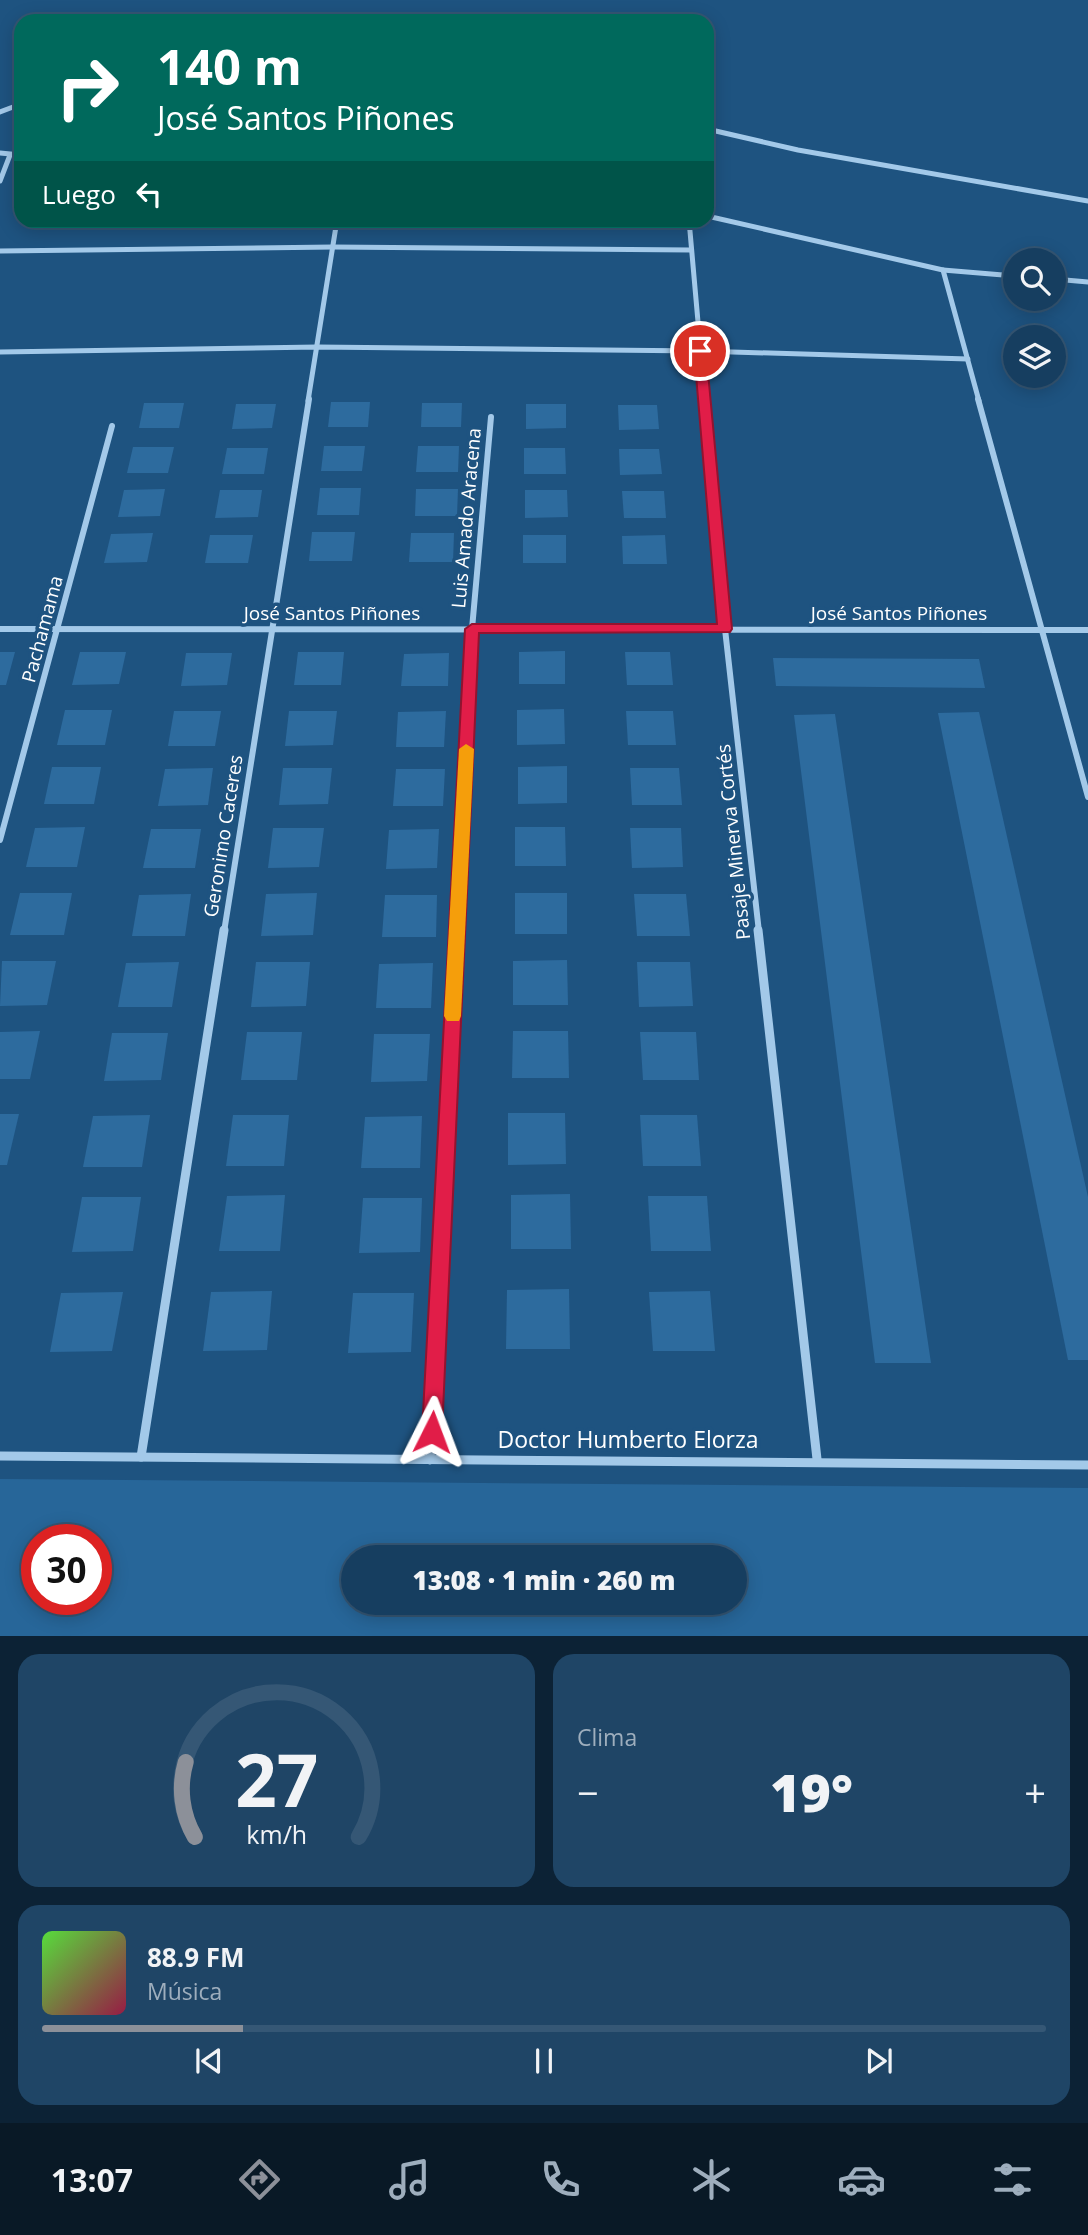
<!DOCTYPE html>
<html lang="es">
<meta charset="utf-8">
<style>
body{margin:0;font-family:"Open Sans",sans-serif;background:#1f4566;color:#f1f3f6;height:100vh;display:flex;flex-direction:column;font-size:26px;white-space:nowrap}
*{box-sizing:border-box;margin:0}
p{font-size:23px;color:#9eaebd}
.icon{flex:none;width:38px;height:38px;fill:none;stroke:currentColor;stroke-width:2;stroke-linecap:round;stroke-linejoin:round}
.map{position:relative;height:1636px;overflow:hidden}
.side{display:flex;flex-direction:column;gap:18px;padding:18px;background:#0c2235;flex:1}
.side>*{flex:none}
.hud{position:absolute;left:14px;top:14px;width:700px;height:214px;border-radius:21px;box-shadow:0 4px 18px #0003,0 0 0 2px #355775;background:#00695c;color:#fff;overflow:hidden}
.controls{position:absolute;left:1003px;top:248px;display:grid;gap:14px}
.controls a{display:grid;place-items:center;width:63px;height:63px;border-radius:50%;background:#163e60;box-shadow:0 4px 18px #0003,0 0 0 2px #355775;font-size:35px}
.speed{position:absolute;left:21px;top:1524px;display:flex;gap:14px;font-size:35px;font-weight:700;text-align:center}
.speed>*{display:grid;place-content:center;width:91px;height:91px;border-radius:50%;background:#163e60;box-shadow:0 4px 18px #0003,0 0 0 2px #355775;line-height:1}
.speed .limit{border:10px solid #d22;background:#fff;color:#111}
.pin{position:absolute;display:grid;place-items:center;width:60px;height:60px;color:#fff;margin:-30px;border:4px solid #fff;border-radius:50%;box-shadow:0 2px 7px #0007}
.me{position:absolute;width:77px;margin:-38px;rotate:3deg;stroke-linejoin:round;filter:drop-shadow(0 0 5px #0008)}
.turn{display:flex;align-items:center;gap:24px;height:147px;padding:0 28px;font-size:32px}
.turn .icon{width:91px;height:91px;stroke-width:2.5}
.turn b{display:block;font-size:49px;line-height:60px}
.then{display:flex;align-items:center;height:66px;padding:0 28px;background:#0003;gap:14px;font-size:26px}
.big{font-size:52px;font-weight:800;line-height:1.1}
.side .card{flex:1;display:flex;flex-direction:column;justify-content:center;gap:10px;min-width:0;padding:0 24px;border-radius:21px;background:#1f4566}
.side .dial{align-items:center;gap:0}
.dial svg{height:182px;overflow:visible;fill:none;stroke:#355775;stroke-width:7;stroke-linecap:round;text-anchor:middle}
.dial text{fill:#f1f3f6;stroke:none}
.song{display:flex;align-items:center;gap:21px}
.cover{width:84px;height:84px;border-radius:10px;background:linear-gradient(135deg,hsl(110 70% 55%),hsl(340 70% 35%))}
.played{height:7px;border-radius:4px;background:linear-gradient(90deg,#8c9099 20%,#355775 20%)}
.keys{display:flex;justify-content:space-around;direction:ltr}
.heat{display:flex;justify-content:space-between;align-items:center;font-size:38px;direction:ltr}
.side .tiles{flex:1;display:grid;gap:18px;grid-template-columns:1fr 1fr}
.card:last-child{grid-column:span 2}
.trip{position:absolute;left:341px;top:1545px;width:406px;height:70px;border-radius:35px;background:#163e60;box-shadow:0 4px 18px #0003,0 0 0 2px #355775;font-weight:800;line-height:70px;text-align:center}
.dock{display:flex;height:112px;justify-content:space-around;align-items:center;background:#091926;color:#9eaebd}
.dock .icon{width:49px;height:49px}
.dock .current{color:#8c9099}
.dock b{font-size:32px;color:#f1f3f6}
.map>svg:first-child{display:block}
</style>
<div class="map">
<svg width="1088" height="1637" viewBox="0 0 1088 1637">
<rect width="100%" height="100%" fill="#1e5380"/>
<path fill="#276699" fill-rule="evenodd" d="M0,1479L1088,1488V1636H0ZM37,1540H96V1600H37ZM354,1558H735V1603H354Z"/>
<g fill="#2d6b9e">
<polygon points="331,402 370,402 368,427 328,427"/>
<polygon points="144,403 184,403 179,428 139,428"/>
<polygon points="422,403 462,403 461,427 421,427"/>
<polygon points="236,404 276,404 272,428 232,429"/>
<polygon points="526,404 566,404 566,428 526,429"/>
<polygon points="618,405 657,405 659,429 619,430"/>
<polygon points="324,446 365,446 362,471 321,471"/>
<polygon points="418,446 459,446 458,472 416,472"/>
<polygon points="133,447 174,447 168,473 127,473"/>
<polygon points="227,448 268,448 264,474 222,474"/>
<polygon points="524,448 565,448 566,474 524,474"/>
<polygon points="619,449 659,449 662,474 620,475"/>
<polygon points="320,488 361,488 359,515 317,515"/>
<polygon points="165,489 160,516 118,517 124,490"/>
<polygon points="416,489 458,489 457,516 415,516"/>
<polygon points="220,490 262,490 258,517 215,518"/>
<polygon points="525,490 567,490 568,517 525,518"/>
<polygon points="622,491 664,491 666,518 624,518"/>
<polygon points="312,532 355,532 352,561 309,561"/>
<polygon points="153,533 147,562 104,563 111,534"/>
<polygon points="411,533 454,533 453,562 409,562"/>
<polygon points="210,535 253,535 248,563 205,563"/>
<rect x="523" y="535" width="43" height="28"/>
<polygon points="665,535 667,564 623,564 622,536"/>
<polygon points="565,651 565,684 519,684 519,652"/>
<polygon points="0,652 15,652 6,685 0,685"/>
<polygon points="80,652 126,652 119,684 72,685"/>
<polygon points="298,652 344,652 341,685 294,685"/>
<polygon points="625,652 670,652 673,685 627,685"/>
<polygon points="186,653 232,653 227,685 181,686"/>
<polygon points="449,653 448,686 401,686 404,654"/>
<polygon points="773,658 979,659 985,688 776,686"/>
<polygon points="564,709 565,744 517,745 517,710"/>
<polygon points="65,710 112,710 105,745 57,745"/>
<polygon points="174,711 221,711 215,746 168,746"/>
<polygon points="289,711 337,711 333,745 285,746"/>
<polygon points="446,711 444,747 396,747 398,712"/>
<polygon points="626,711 673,711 676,745 628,745"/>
<polygon points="979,712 1088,1197 1088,1360 1068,1360 938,713"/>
<polygon points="835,714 896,1127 931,1363 875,1363 794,715"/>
<polygon points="567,766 567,803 518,804 518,767"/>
<polygon points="52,767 101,767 94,804 44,804"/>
<polygon points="213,768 208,805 158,806 165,769"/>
<polygon points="283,768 332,768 328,804 279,805"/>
<polygon points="630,768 679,768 682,805 632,805"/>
<polygon points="396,769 445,769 443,806 393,806"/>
<polygon points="85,827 77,867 26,867 35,828"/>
<polygon points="515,827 565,827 566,866 515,866"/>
<polygon points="273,828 324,828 319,867 268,868"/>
<polygon points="630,828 681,828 683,867 632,868"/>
<polygon points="151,829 201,829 195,868 143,868"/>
<polygon points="439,829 437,868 386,869 389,830"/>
<polygon points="20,893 72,893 64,935 10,935"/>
<polygon points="317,893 313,935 261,936 266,894"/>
<rect x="515" y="893" width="52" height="41"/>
<polygon points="191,894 185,936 132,936 139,895"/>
<polygon points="634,894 686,894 690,936 637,936"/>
<polygon points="385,895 437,895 436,937 382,937"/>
<polygon points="567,960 568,1005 513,1005 513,961"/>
<polygon points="2,961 56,961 47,1005 0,1006"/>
<polygon points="179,962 172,1007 118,1007 126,963"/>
<polygon points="256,962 310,962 306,1006 251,1007"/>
<polygon points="637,962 690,962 693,1006 639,1007"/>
<polygon points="433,963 431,1008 376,1008 379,964"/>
<polygon points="40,1031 30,1079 0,1079 0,1032"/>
<polygon points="513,1031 568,1031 569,1078 512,1078"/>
<polygon points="247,1032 302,1032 297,1080 241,1080"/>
<polygon points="640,1032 696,1032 699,1080 643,1080"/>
<polygon points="112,1033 168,1033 161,1080 104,1081"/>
<polygon points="374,1034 430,1034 427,1081 371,1082"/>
<polygon points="508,1113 565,1113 566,1164 508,1165"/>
<polygon points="0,1114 19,1114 7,1165 0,1165"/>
<polygon points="150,1115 142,1167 83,1167 93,1116"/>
<polygon points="233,1115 289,1115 284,1166 226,1166"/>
<polygon points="640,1115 697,1115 701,1166 643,1166"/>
<polygon points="422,1116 420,1168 361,1168 365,1117"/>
<polygon points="570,1194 571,1249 511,1249 511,1195"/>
<polygon points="285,1195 280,1251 219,1251 227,1196"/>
<polygon points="648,1196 707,1196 711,1251 651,1251"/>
<polygon points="82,1197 141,1197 133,1251 72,1252"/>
<polygon points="363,1198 422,1198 420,1252 359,1253"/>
<polygon points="569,1289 570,1349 506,1349 507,1290"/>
<polygon points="272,1291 267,1350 203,1351 211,1292"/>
<polygon points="710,1291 715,1351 653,1351 649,1292"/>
<polygon points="123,1292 112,1351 50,1352 61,1293"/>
<polygon points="353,1293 414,1293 411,1352 348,1353"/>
</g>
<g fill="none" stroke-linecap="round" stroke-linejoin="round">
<g stroke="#a3c9e9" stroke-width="5">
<polyline points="0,112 21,104"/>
<polyline points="707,129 798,150 1088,201"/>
<polyline points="0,153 21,155"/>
<polyline points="0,181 10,155"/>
<polyline points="707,216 943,270 979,401"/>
<polyline points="689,220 705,401"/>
<polyline points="0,251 333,247 691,250"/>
<polyline points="943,270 1015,276"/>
<polyline points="1054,279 1088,282"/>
<polyline points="0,352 317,347 700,351 968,359"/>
<polyline points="308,401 337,220"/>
</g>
<g stroke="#a3c9e9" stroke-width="6">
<polyline points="705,399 725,629 759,932"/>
<polyline points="978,399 1088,797"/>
<polyline points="0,629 1088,630"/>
<polyline points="0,840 112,426"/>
<polyline points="224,932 309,399"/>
<polyline points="457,932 472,629 491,417"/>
</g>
<g stroke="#a3c9e9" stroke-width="9">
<polyline points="758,930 817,1459"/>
<polyline points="0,1456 1088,1465"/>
<polyline points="141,1457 224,930"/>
<polyline points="430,1460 457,930"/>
</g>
</g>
<polygon fill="#e11d48" stroke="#92132f" stroke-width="2" points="700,347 706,351 732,629 730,632 479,633 442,1432 439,1439 432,1442 425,1439 422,1432 465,629 472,624 717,624 694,351"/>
<polygon fill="#f59e0b" points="466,744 474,749 461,1016 459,1021 447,1021 444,1016 459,749"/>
<g text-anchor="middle" stroke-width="7" stroke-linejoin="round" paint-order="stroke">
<g font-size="19" fill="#fff" stroke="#1e5380">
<text transform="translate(466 518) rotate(-85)" y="7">Luis Amado Aracena</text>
<text x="332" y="620">José Santos Piñones</text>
<text x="899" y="620">José Santos Piñones</text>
<text transform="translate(42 629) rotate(-75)" y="7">Pachamama</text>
<text transform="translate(223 836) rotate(-81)" y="7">Geronimo Caceres</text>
<text transform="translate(733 842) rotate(-96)" y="7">Pasaje Minerva Cortés</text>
</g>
<g font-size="23" fill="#fff" stroke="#1e5380">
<text x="628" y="1448">Doctor Humberto Elorza</text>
</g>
</g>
</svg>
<div class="controls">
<a><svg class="icon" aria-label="search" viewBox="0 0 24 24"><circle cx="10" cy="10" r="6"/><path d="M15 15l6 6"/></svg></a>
<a><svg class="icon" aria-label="layers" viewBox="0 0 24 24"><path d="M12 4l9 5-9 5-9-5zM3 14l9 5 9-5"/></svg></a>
</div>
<div class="speed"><div class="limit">30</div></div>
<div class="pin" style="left:700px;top:351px;background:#d93025"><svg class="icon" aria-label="arrive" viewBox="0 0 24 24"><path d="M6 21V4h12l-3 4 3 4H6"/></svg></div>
<svg class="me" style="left:432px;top:1432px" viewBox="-20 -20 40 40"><path d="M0-17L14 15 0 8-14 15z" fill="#e11d48" stroke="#fff" stroke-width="4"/></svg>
<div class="trip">13:08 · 1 min · 260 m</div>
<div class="hud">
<div class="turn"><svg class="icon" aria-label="right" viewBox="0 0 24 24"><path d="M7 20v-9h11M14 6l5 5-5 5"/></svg><div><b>140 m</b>José Santos Piñones</div></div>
<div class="then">Luego<svg class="icon" aria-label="left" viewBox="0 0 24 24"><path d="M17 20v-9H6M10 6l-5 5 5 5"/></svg></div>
</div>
</div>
<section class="side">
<div class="tiles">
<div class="card dial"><svg viewBox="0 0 100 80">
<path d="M14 69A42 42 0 1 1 86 69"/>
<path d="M14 69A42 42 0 0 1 10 36" stroke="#8c9099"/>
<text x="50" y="56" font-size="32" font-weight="700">27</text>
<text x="50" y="72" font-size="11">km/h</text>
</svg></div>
<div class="card"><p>Clima</p>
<div class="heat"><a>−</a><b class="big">19°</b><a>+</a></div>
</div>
<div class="card">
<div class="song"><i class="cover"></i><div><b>88.9 FM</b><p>Música</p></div></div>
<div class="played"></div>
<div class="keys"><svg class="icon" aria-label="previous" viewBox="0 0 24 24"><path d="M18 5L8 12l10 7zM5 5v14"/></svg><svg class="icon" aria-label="pause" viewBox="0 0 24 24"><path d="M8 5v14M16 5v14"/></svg><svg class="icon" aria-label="next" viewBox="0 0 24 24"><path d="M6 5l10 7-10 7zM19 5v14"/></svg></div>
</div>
</div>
</section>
<nav class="dock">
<b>13:07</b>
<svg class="icon current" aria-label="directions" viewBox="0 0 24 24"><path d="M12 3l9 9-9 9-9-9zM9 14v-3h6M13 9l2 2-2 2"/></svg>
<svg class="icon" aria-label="music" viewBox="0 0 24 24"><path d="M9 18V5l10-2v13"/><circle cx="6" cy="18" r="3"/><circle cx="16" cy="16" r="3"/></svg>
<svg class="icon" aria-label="phone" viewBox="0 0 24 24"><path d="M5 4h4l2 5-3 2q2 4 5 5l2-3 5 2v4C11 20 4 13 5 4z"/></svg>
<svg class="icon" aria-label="climate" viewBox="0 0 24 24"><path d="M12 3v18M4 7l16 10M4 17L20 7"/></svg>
<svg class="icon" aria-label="car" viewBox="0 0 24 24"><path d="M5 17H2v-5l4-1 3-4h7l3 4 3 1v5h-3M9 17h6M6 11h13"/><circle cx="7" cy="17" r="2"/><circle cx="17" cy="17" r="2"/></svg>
<svg class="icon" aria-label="filters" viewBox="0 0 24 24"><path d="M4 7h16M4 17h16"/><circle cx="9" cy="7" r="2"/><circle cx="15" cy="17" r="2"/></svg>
</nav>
